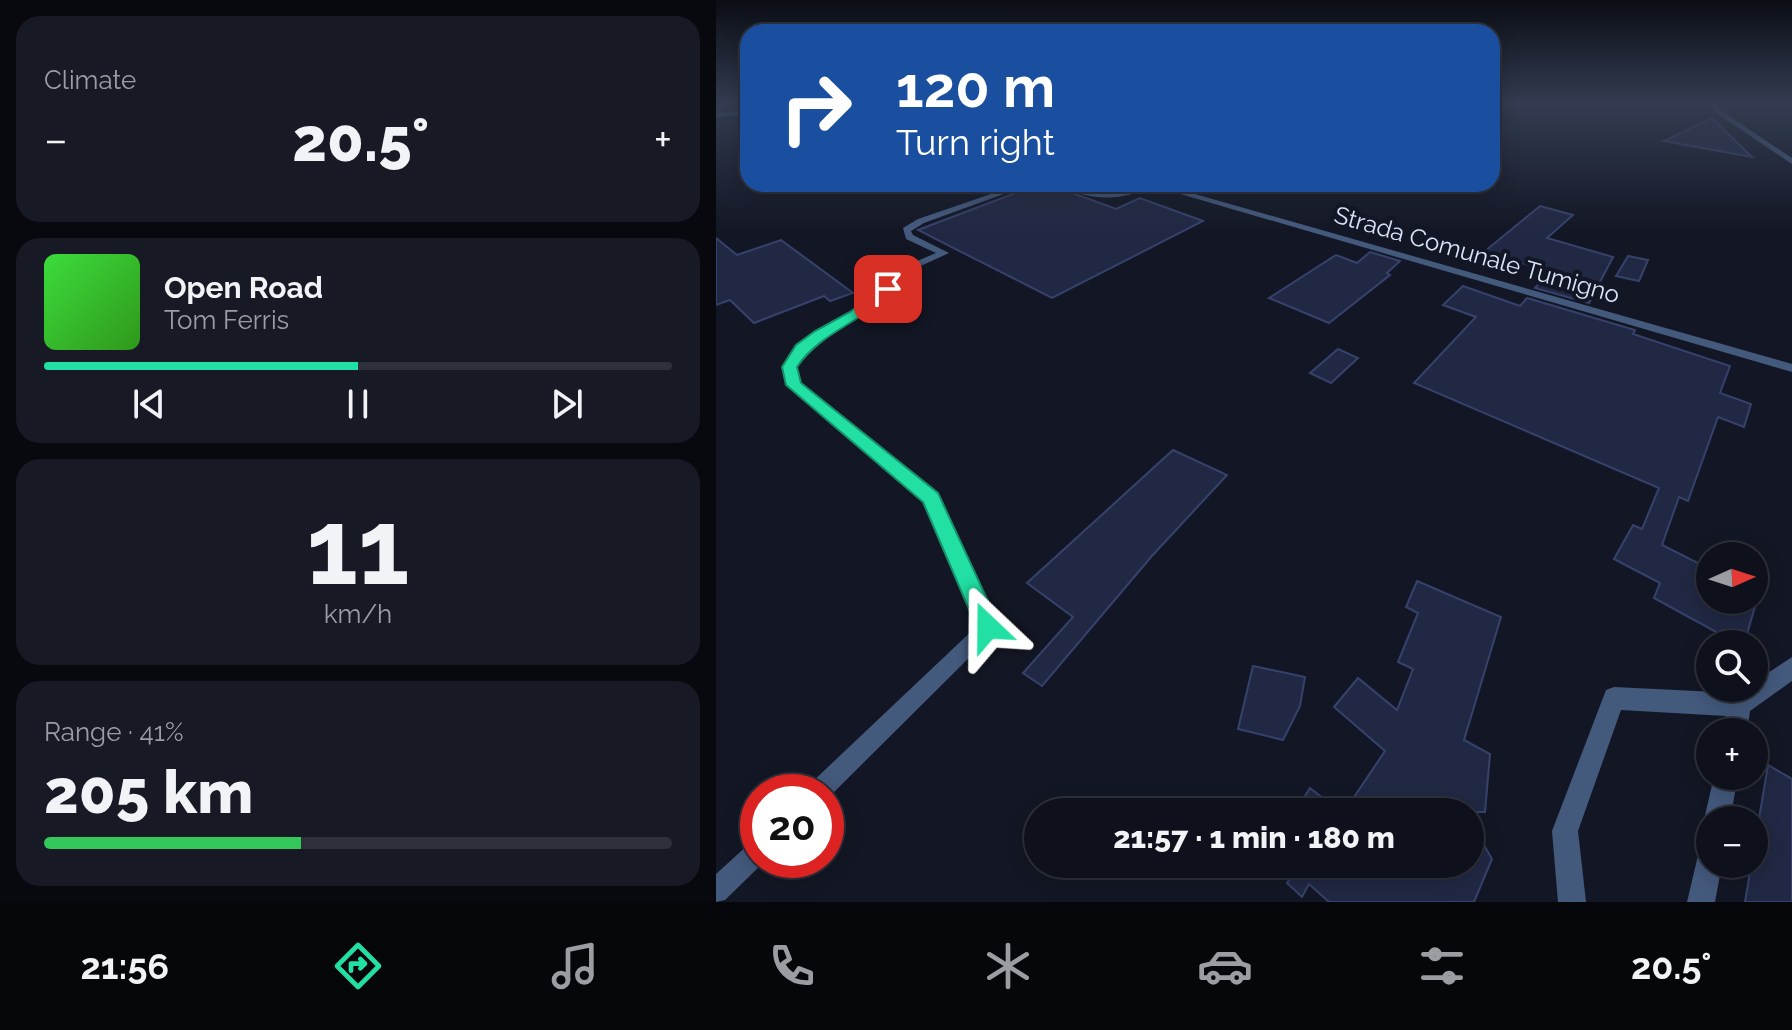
<!DOCTYPE html>
<meta charset="utf-8">
<style>
body{margin:0;font-family:Raleway,sans-serif;background:#171a25;color:#f1f3f6;height:100vh;display:flex;flex-direction:column;font-size:30px;white-space:nowrap}
*{box-sizing:border-box;margin:0}
p{font-size:26px;color:#9b9da3}
.icon{flex:none;width:44px;height:44px;fill:none;stroke:currentColor;stroke-width:2;stroke-linecap:round;stroke-linejoin:round}
.map{position:relative;flex:1;overflow:hidden}
.drawer{display:flex;flex-direction:column;gap:16px;padding:16px;background:#08090f;width:716px}
.drawer>*{flex:none}
.guide{position:absolute;left:24px;top:24px;width:760px;height:168px;border-radius:24px;box-shadow:0 4px 20px #0003,0 0 0 2px #2e313b;background:#1a4fa0;color:#fff;overflow:hidden}
.needle{width:52px;rotate:87deg}
.controls{position:absolute;left:980px;top:542px;display:grid;gap:16px}
.controls a{display:grid;place-items:center;width:72px;height:72px;border-radius:50%;background:#0e111c;box-shadow:0 4px 20px #0003,0 0 0 2px #2e313b;font-size:40px}
.speed{position:absolute;left:24px;top:774px;display:flex;gap:16px;font-size:40px;font-weight:700;text-align:center}
.speed>*{display:grid;place-content:center;width:104px;height:104px;border-radius:50%;background:#0e111c;box-shadow:0 4px 20px #0003,0 0 0 2px #2e313b;line-height:1}
.speed .limit{border:12px solid #d22;background:#fff;color:#111}
.pin{position:absolute;display:grid;place-items:center;width:68px;height:68px;color:#fff;margin:-34px;border-radius:16px;box-shadow:0 4px 12px #0006}
.me{position:absolute;width:88px;margin:-44px;rotate:337deg;stroke-linejoin:round;filter:drop-shadow(0 0 6px #0008)}
.turn{display:flex;align-items:center;gap:28px;height:168px;padding:0 24px;font-size:36px}
.turn .icon{width:104px;height:104px;stroke-width:2.5}
.turn b{display:block;font-size:56px;line-height:68px}
.big{font-size:60px;font-weight:800;line-height:1.1}
.drawer .widget{flex:1;display:flex;flex-direction:column;justify-content:center;gap:12px;min-width:0;padding:0 28px;border-radius:24px;background:#171a25}
.drawer .dial{align-items:center;gap:0}
.dial b{font-size:104px;line-height:1}
.song{display:flex;align-items:center;gap:24px}
.cover{width:96px;height:96px;border-radius:12px;background:linear-gradient(135deg,hsl(120 70% 55%),hsl(110 70% 35%))}
.played{height:8px;border-radius:4px;background:linear-gradient(90deg,#22dfa3 50%,#2e313b 50%)}
.keys{display:flex;justify-content:space-around;direction:ltr}
.heat{display:flex;justify-content:space-between;align-items:center;font-size:44px;direction:ltr}
.charge{height:12px;border-radius:6px;background:linear-gradient(90deg,#34c759 41%,#2e313b 0)}
.trip{position:absolute;left:308px;top:798px;width:460px;height:80px;border-radius:40px;background:#0e111c;box-shadow:0 4px 20px #0003,0 0 0 2px #2e313b;font-weight:800;line-height:80px;text-align:center}
.menu{display:flex;height:128px;justify-content:space-around;align-items:center;background:#06070b;color:#9b9da3}
.menu .icon{width:56px;height:56px}
.menu .selected{color:#22dfa3}
.menu b{font-size:36px;color:#f1f3f6}
main{display:flex;flex:1;min-height:0}
.map>svg:first-child{display:block}
</style>
<main>
<section class="drawer">
<div class="widget"><p>Climate</p>
<div class="heat"><a>−</a><b class="big">20.5°</b><a>+</a></div>
</div>
<div class="widget">
<div class="song"><i class="cover"></i><div><b>Open Road</b><p>Tom Ferris</p></div></div>
<div class="played"></div>
<div class="keys"><svg class="icon" aria-label="previous" viewBox="0 0 24 24"><path d="M18 5L8 12l10 7zM5 5v14"/></svg><svg class="icon" aria-label="pause" viewBox="0 0 24 24"><path d="M8 5v14M16 5v14"/></svg><svg class="icon" aria-label="next" viewBox="0 0 24 24"><path d="M6 5l10 7-10 7zM19 5v14"/></svg></div>
</div>
<div class="widget dial"><b>11</b><p>km/h</p></div>
<div class="widget"><p>Range · 41%</p><b class="big">205 km</b><div class="charge"></div></div>
</section>
<div class="map">
<svg width="1076" height="902" viewBox="0 0 1076 902">
<rect width="100%" height="100%" fill="#131725"/>
<g fill="#212843" stroke="#36426c" stroke-width="2">
<polygon points="996,118 1036,157 948,141"/>
<polygon points="323,184 332,184 400,209 424,198 487,221 336,298 202,230"/>
<polygon points="824,206 857,215 831,238 897,257 873,303 819,288 833,272 769,251"/>
<polygon points="0,238 21,255 65,240 137,293 114,301 108,296 38,323 14,300 0,305"/>
<polygon points="654,252 684,261 671,273 674,275 613,323 553,298 620,255 641,263"/>
<polygon points="912,256 932,260 923,281 900,276"/>
<polygon points="747,286 804,306 811,298 919,330 917,334 1014,366 1004,393 1035,404 1028,427 1002,417 972,501 963,497 946,545 994,569 994,600 1041,600 1028,644 1022,644 938,598 944,583 898,559 917,525 926,529 943,488 698,383 760,317 727,305"/>
<polygon points="622,349 642,358 615,383 594,373"/>
<polygon points="457,450 511,475 435,557 326,686 307,673 357,617 311,583"/>
<polygon points="701,581 785,617 748,740 774,754 769,812 628,812 669,751 618,707 642,678 681,710 697,669 682,662 702,613 690,607"/>
<polygon points="537,666 589,677 584,706 567,740 522,729"/>
<polygon points="1052,765 1076,779 1076,902 1029,902"/>
<polygon points="594,788 625,812 579,812"/>
<polygon points="754,821 776,859 758,902 613,902 593,884 586,897 571,883 578,871 570,864 754,864"/>
</g>
<g fill="none" stroke-linecap="round" stroke-linejoin="round">
<g fill="#445a7d" fill-rule="evenodd">
<polygon points="304,184 315,184 208,223 195,231 197,235 233,253 187,274 176,291 143,317 108,336 90,351 79,367 84,383 220,494 281,627 278,633 110,800 110,792 91,792 94,784 262,625 209,502 74,388 67,367 82,347 100,332 135,313 168,287 180,270 220,253 190,239 187,228 202,219"/>
<path d="M342,184C360,184 376,195 394,194C410,193 423,184 439,184C409,202 372,202 342,184Z"/>
<polygon points="42,839 42,860 50,860 9,900 0,902 0,874 34,843"/>
</g>
<g fill="#445a7d" fill-rule="evenodd">
<polygon points="994,104 1000,104 1004,110 1076,158 1076,164 999,112"/>
<polygon points="32,110 32,114 0,117 0,113"/>
<polygon points="430,184 444,184 1076,364 1076,372"/>
<polygon points="1076,657 1076,681 1034,711 1031,732 1007,732 1010,716 905,710 862,831 870,902 842,902 836,831 890,690 898,687 1021,693 1029,688 1038,688 1038,682"/>
<polygon points="998,776 1022,776 1014,820 994,820 994,830 988,820"/>
<polygon points="994,844 994,864 1006,864 999,902 971,902 984,847"/>
</g>
</g>
<linearGradient id="sky" x2="0" y2="1"><stop stop-color="#0a0d14"/><stop offset="0.45" stop-color="#333c51"/><stop offset="1" stop-color="#333c51" stop-opacity="0"/></linearGradient>
<rect width="1076" height="230" fill="url(#sky)"/>
<path fill="#22dfa3" stroke="#16916a" stroke-width="2" d="M167,286L178,289C150,321 105,331 81,367L85,383L222,493L284,627L280,635L272,638L264,635L207,502L70,385L66,367L80,345L99,331L134,312Z"/>
<g text-anchor="middle" stroke-width="8" stroke-linejoin="round" paint-order="stroke">
<g font-size="24" fill="#dbe5fa" stroke="#131725">
<text transform="translate(761 255) rotate(16)" y="8">Strada Comunale Tumigno</text>
</g>
</g>
</svg>
<div class="controls">
<a><svg class="needle" viewBox="-14 -14 28 28"><path d="M0-13l5 13h-10z" fill="#e53935"/><path d="M0 13l5-13h-10z" fill="#9b9da3"/></svg></a>
<a><svg class="icon" aria-label="search" viewBox="0 0 24 24"><circle cx="10" cy="10" r="6"/><path d="M15 15l6 6"/></svg></a>
<a>+</a>
<a>−</a>
</div>
<div class="speed"><div class="limit">20</div></div>
<div class="pin" style="left:172px;top:289px;background:#d93025"><svg class="icon" aria-label="arrive" viewBox="0 0 24 24"><path d="M6 21V4h12l-3 4 3 4H6"/></svg></div>
<svg class="me" style="left:272px;top:627px" viewBox="-20 -20 40 40"><path d="M0-17L14 15 0 8-14 15z" fill="#22dfa3" stroke="#fff" stroke-width="4"/></svg>
<div class="trip">21:57 · 1 min · 180 m</div>
<div class="guide">
<div class="turn"><svg class="icon" aria-label="right" viewBox="0 0 24 24"><path d="M7 20v-9h11M14 6l5 5-5 5"/></svg><div><b>120 m</b>Turn right</div></div>
</div>
</div>
</main>
<nav class="menu">
<b>21:56</b>
<svg class="icon selected" aria-label="directions" viewBox="0 0 24 24"><path d="M12 3l9 9-9 9-9-9zM9 14v-3h6M13 9l2 2-2 2"/></svg>
<svg class="icon" aria-label="music" viewBox="0 0 24 24"><path d="M9 18V5l10-2v13"/><circle cx="6" cy="18" r="3"/><circle cx="16" cy="16" r="3"/></svg>
<svg class="icon" aria-label="phone" viewBox="0 0 24 24"><path d="M5 4h4l2 5-3 2q2 4 5 5l2-3 5 2v4C11 20 4 13 5 4z"/></svg>
<svg class="icon" aria-label="climate" viewBox="0 0 24 24"><path d="M12 3v18M4 7l16 10M4 17L20 7"/></svg>
<svg class="icon" aria-label="car" viewBox="0 0 24 24"><path d="M5 17H2v-5l4-1 3-4h7l3 4 3 1v5h-3M9 17h6M6 11h13"/><circle cx="7" cy="17" r="2"/><circle cx="17" cy="17" r="2"/></svg>
<svg class="icon" aria-label="filters" viewBox="0 0 24 24"><path d="M4 7h16M4 17h16"/><circle cx="9" cy="7" r="2"/><circle cx="15" cy="17" r="2"/></svg>
<b>20.5°</b>
</nav>
